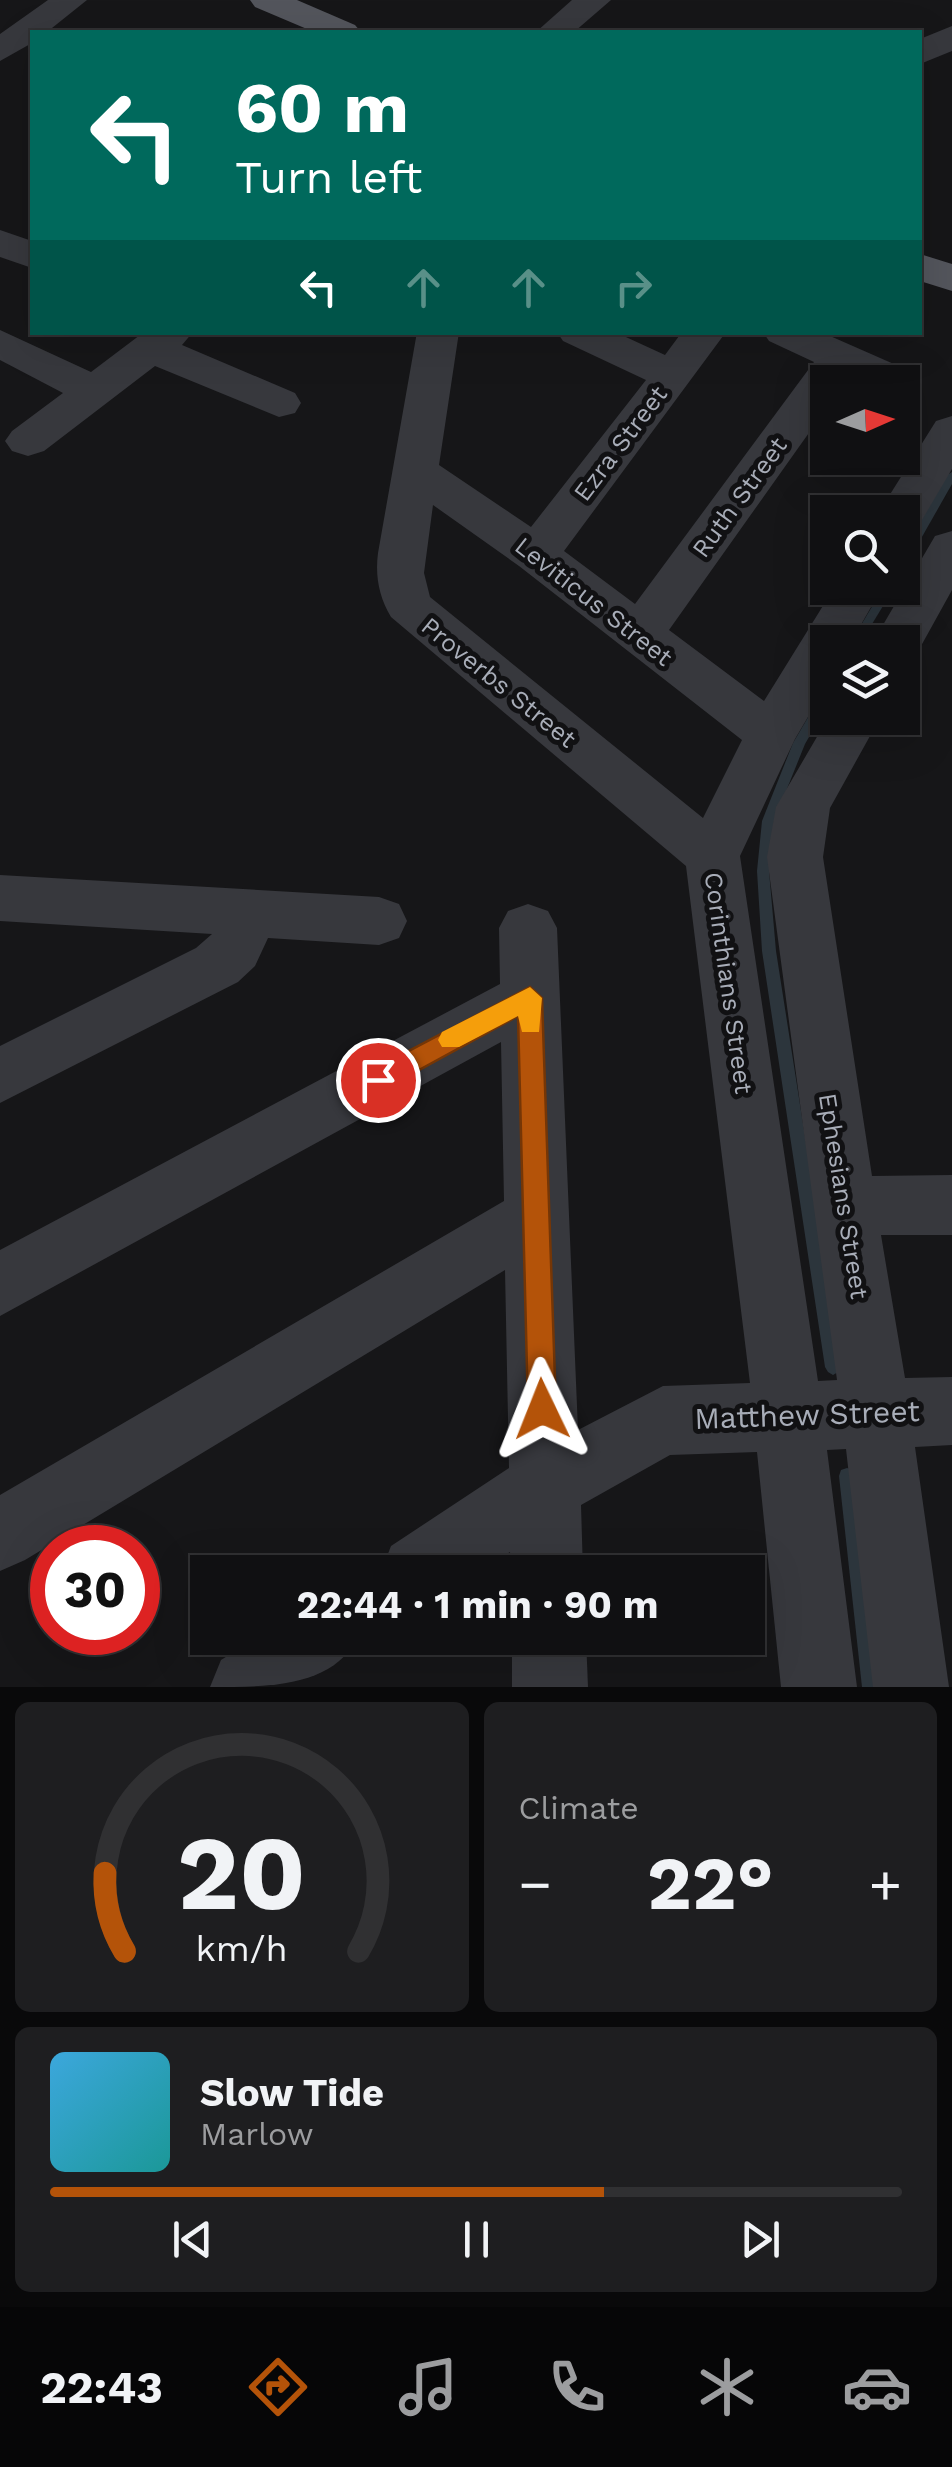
<!DOCTYPE html>
<meta charset="utf-8">
<style>
body{margin:0;font-family:"Work Sans",sans-serif;background:#1e1e20;color:#f1f3f6;height:100vh;display:flex;flex-direction:column;font-size:38px;white-space:nowrap}
*{box-sizing:border-box;margin:0}
p{font-size:32px;color:#9c9d9f}
.icon{flex:none;width:55px;height:55px;fill:none;stroke:currentColor;stroke-width:2;stroke-linecap:round;stroke-linejoin:round}
.map{position:relative;height:1687px;overflow:hidden}
.drawer{display:flex;flex-direction:column;gap:15px;padding:15px;background:#09090a;flex:1}
.drawer>*{flex:none}
.hud{position:absolute;left:30px;top:30px;width:892px;height:305px;border-radius:0px;box-shadow:0 10px 40px #0002,0 0 0 2px #303032;background:#00695c;color:#fff;overflow:hidden}
.needle{width:65px;rotate:87deg}
.tools{position:absolute;left:810px;top:365px;display:grid;gap:20px}
.tools a{display:grid;place-items:center;width:110px;height:110px;border-radius:0px;background:#101012;box-shadow:0 10px 40px #0002,0 0 0 2px #303032;font-size:50px}
.speed{position:absolute;left:30px;top:1525px;display:flex;gap:20px;font-size:50px;font-weight:700;text-align:center}
.speed>*{display:grid;place-content:center;width:130px;height:130px;border-radius:50%;background:#101012;box-shadow:0 10px 40px #0002,0 0 0 2px #303032;line-height:1}
.speed .limit{border:15px solid #d22;background:#fff;color:#111}
.pin{position:absolute;display:grid;place-items:center;width:85px;height:85px;color:#fff;margin:-42px;border:5px solid #fff;border-radius:50%;box-shadow:0 2px 10px #0007}
.me{position:absolute;width:110px;margin:-55px;rotate:358deg;stroke-linejoin:round;filter:drop-shadow(0 0 8px #0008)}
.turn{display:flex;align-items:center;gap:35px;height:210px;padding:0 40px;font-size:45px}
.turn .icon{width:130px;height:130px;stroke-width:2.5}
.turn b{display:block;font-size:70px;line-height:85px}
.lanes{display:flex;align-items:center;height:95px;padding:0 40px;background:#0003;justify-content:center;gap:50px;direction:ltr}
.lanes .off{opacity:.35}
.big{font-size:75px;font-weight:700;line-height:1.1}
.drawer .card{flex:1;display:flex;flex-direction:column;justify-content:center;gap:15px;min-width:0;padding:0 35px;border-radius:15px;background:#1e1e20}
.drawer .dial{align-items:center;gap:0}
.dial svg{height:260px;overflow:visible;fill:none;stroke:#303032;stroke-width:7;stroke-linecap:round;text-anchor:middle}
.dial text{fill:#f1f3f6;stroke:none}
.song{display:flex;align-items:center;gap:30px}
.cover{width:120px;height:120px;border-radius:15px;background:linear-gradient(135deg,hsl(200 70% 55%),hsl(180 70% 35%))}
.played{height:10px;border-radius:5px;background:linear-gradient(90deg,#b45309 65%,#303032 65%)}
.keys{display:flex;justify-content:space-around;direction:ltr}
.heat{display:flex;justify-content:space-between;align-items:center;font-size:55px;direction:ltr}
.drawer .tiles{flex:1;display:grid;gap:15px;grid-template-columns:1fr 1fr}
.card:last-child{grid-column:span 2}
.trip{position:absolute;left:190px;top:1555px;width:575px;height:100px;border-radius:0px;background:#101012;box-shadow:0 10px 40px #0002,0 0 0 2px #303032;font-weight:700;line-height:100px;text-align:center}
.dock{display:flex;height:160px;justify-content:space-around;align-items:center;background:#060607;color:#9c9d9f}
.dock .icon{width:70px;height:70px}
.dock .active{color:#b45309}
.dock b{font-size:45px;color:#f1f3f6}
.map>svg:first-child{display:block}
</style>
<div class="map">
<svg width="952" height="1687" viewBox="0 0 952 1687">
<rect width="100%" height="100%" fill="#161618"/>
<g fill="none" stroke-linecap="round" stroke-linejoin="round">
<g fill="#2c353c" fill-rule="evenodd">
<polygon points="952,472 952,484 906,565 902,566 902,552 947,475"/>
<polygon points="883,588 894,588 861,642 851,642"/>
<polygon points="828,689 828,704 805,744 774,821 769,871 776,951 841,1367 838,1372 833,1375 828,1372 825,1367 762,951 757,871 762,821 793,743 824,690"/>
<polygon points="847,1468 853,1470 855,1476 880,1687 862,1687 839,1476 841,1470"/>
</g>
<g fill="#37383d" fill-rule="evenodd">
<polygon points="48,0 87,0 47,32 32,32 32,43 0,61 0,34"/>
<polygon points="572,0 611,0 574,32 536,32"/>
<polygon points="952,26 952,51 920,64 920,39"/>
<polygon points="0,230 32,241 32,268 0,257"/>
<polygon points="0,330 91,372 144,332 193,332 182,345 295,393 301,403 295,413 279,417 155,366 44,451 28,456 12,451 5,441 12,431 63,393 0,360"/>
<path d="M417,332H459L439,465L531,527L646,380L563,341L557,332H615L665,355L682,332H726L564,551L635,604L814,362L769,341L763,332H821L912,372L919,382L912,392L902,394V382H861L848,377L844,382H828V406L669,630L764,701L834,588H882L851,642H828V683L795,739L740,856L818,1381L837,1380L767,857L776,807L828,718H880L830,808L823,857L872,1176L952,1175V1235H881L905,1378L952,1377V1445L915,1447L949,1687H873L846,1449L827,1450L857,1687H781L757,1452L670,1455L581,1505L583,1572H511L510,1552L480,1572H381L391,1546L509,1468L505,1270L25,1560L0,1571V1495L504,1201L501,1042L0,1316V1250L500,984L499,928L508,911L528,904L548,911L557,928L578,1430L663,1386L750,1383L686,866L391,617C379,597 375,576 378,553ZM433,505L519,566L742,740L703,818L430,597L424,573Z"/>
<polygon points="952,416 952,469 919,525 902,530 902,512 879,512 936,421"/>
<polygon points="952,531 952,590 916,655 902,659 902,642 873,642 935,536"/>
<polygon points="0,875 379,897 399,904 407,921 399,938 379,945 268,938 255,966 238,982 0,1103 0,1046 196,948 212,934 0,921"/>
<path d="M256,1638H358C331,1687 271,1687 210,1687L221,1660Z"/>
<polygon points="512,1638 586,1638 588,1687 512,1687"/>
</g>
<g fill="#53555c" fill-rule="evenodd">
<polygon points="250,0 297,0 355,25 361,32 314,32 255,7"/>
<polygon points="920,254 952,264 952,291 920,281"/>
</g>
</g>
<polygon fill="#b45309" stroke="#753606" stroke-width="2.5" points="530,987 542,998 556,1409 552,1419 542,1423 532,1419 528,1409 518,1016 386,1088 369,1088 365,1080 369,1072"/>
<polygon fill="#f59e0b" points="530,987 542,998 539,1032 522,1032 518,1016 459,1047 442,1047 438,1040 442,1032"/>
<g text-anchor="middle" stroke-width="10" stroke-linejoin="round" paint-order="stroke">
<g font-size="25" fill="#a8adb8" stroke="#111113">
<text transform="translate(620 443) rotate(-53)" y="9">Ezra Street</text>
<text transform="translate(739 497) rotate(-54)" y="9">Ruth Street</text>
<text transform="translate(594 601) rotate(38)" y="9">Leviticus Street</text>
<text transform="translate(499 682) rotate(39)" y="9">Proverbs Street</text>
<text transform="translate(729 983) rotate(82)" y="9">Corinthians Street</text>
<text transform="translate(844 1196) rotate(81)" y="9">Ephesians Street</text>
</g>
<g font-size="30" fill="#a8adb8" stroke="#111113">
<text transform="translate(807 1415) rotate(-2)" y="10">Matthew Street</text>
</g>
</g>
</svg>
<div class="tools">
<a><svg class="needle" viewBox="-14 -14 28 28"><path d="M0-13l5 13h-10z" fill="#e53935"/><path d="M0 13l5-13h-10z" fill="#9c9d9f"/></svg></a>
<a><svg class="icon" aria-label="search" viewBox="0 0 24 24"><circle cx="10" cy="10" r="6"/><path d="M15 15l6 6"/></svg></a>
<a><svg class="icon" aria-label="layers" viewBox="0 0 24 24"><path d="M12 4l9 5-9 5-9-5zM3 14l9 5 9-5"/></svg></a>
</div>
<div class="speed"><div class="limit">30</div></div>
<div class="pin" style="left:378px;top:1080px;background:#d93025"><svg class="icon" aria-label="arrive" viewBox="0 0 24 24"><path d="M6 21V4h12l-3 4 3 4H6"/></svg></div>
<svg class="me" style="left:542px;top:1409px" viewBox="-20 -20 40 40"><path d="M0-17L14 15 0 8-14 15z" fill="#b45309" stroke="#fff" stroke-width="4"/></svg>
<div class="trip">22:44 · 1 min · 90 m</div>
<div class="hud">
<div class="turn"><svg class="icon" aria-label="left" viewBox="0 0 24 24"><path d="M17 20v-9H6M10 6l-5 5 5 5"/></svg><div><b>60 m</b>Turn left</div></div>
<div class="lanes"><svg class="icon" aria-label="left" viewBox="0 0 24 24"><path d="M17 20v-9H6M10 6l-5 5 5 5"/></svg><svg class="icon off" aria-label="ahead" viewBox="0 0 24 24"><path d="M12 20V5M6 11l6-6 6 6"/></svg><svg class="icon off" aria-label="ahead" viewBox="0 0 24 24"><path d="M12 20V5M6 11l6-6 6 6"/></svg><svg class="icon off" aria-label="right" viewBox="0 0 24 24"><path d="M7 20v-9h11M14 6l5 5-5 5"/></svg></div>
</div>
</div>
<section class="drawer">
<div class="tiles">
<div class="card dial"><svg viewBox="0 0 100 80">
<path d="M14 69A42 42 0 1 1 86 69"/>
<path d="M14 69A42 42 0 0 1 8 45" stroke="#b45309"/>
<text x="50" y="56" font-size="32" font-weight="700">20</text>
<text x="50" y="72" font-size="11">km/h</text>
</svg></div>
<div class="card"><p>Climate</p>
<div class="heat"><a>−</a><b class="big">22°</b><a>+</a></div>
</div>
<div class="card">
<div class="song"><i class="cover"></i><div><b>Slow Tide</b><p>Marlow</p></div></div>
<div class="played"></div>
<div class="keys"><svg class="icon" aria-label="previous" viewBox="0 0 24 24"><path d="M18 5L8 12l10 7zM5 5v14"/></svg><svg class="icon" aria-label="pause" viewBox="0 0 24 24"><path d="M8 5v14M16 5v14"/></svg><svg class="icon" aria-label="next" viewBox="0 0 24 24"><path d="M6 5l10 7-10 7zM19 5v14"/></svg></div>
</div>
</div>
</section>
<nav class="dock">
<b>22:43</b>
<svg class="icon active" aria-label="directions" viewBox="0 0 24 24"><path d="M12 3l9 9-9 9-9-9zM9 14v-3h6M13 9l2 2-2 2"/></svg>
<svg class="icon" aria-label="music" viewBox="0 0 24 24"><path d="M9 18V5l10-2v13"/><circle cx="6" cy="18" r="3"/><circle cx="16" cy="16" r="3"/></svg>
<svg class="icon" aria-label="phone" viewBox="0 0 24 24"><path d="M5 4h4l2 5-3 2q2 4 5 5l2-3 5 2v4C11 20 4 13 5 4z"/></svg>
<svg class="icon" aria-label="climate" viewBox="0 0 24 24"><path d="M12 3v18M4 7l16 10M4 17L20 7"/></svg>
<svg class="icon" aria-label="car" viewBox="0 0 24 24"><path d="M5 17H2v-5l4-1 3-4h7l3 4 3 1v5h-3M9 17h6M6 11h13"/><circle cx="7" cy="17" r="2"/><circle cx="17" cy="17" r="2"/></svg>
</nav>
